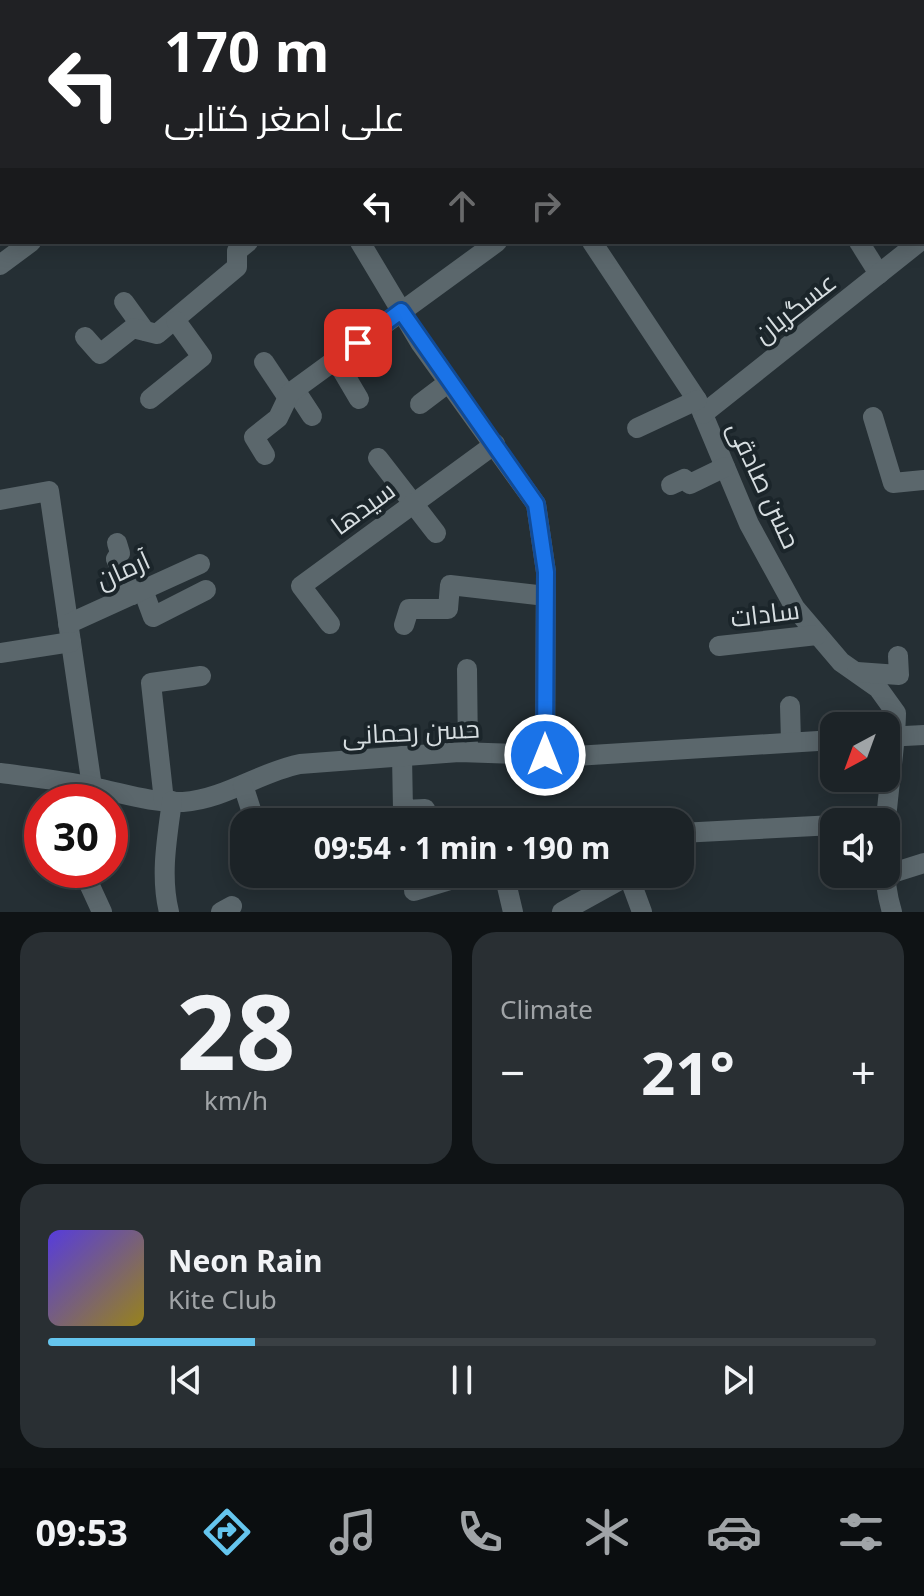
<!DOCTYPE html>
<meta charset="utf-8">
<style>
body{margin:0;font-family:"Noto Sans",Cairo,sans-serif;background:#292f33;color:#f1f3f6;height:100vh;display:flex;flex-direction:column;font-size:30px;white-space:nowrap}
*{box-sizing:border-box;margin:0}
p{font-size:26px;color:#a0a4a7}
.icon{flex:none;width:44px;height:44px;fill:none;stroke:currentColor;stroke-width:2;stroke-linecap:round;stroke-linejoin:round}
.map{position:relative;height:912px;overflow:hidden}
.details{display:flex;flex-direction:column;gap:20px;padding:20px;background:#0f1315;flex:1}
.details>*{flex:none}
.hud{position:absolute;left:0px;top:0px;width:924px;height:244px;box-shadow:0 4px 20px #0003,0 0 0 2px #3a4044;background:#202124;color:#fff;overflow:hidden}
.needle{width:52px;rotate:221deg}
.controls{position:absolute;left:820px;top:712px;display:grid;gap:16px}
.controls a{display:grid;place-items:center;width:80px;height:80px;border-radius:16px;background:#1c2327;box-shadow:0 4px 20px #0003,0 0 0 2px #3a4044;font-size:40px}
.speed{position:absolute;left:24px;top:784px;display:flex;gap:16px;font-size:40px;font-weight:700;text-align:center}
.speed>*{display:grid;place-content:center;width:104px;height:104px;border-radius:50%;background:#1c2327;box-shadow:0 4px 20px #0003,0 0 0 2px #3a4044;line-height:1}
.speed .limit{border:12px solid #d22;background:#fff;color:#111}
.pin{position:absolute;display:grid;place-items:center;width:68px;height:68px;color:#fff;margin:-34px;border-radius:16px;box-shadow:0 4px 12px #0006}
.me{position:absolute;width:88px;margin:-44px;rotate:0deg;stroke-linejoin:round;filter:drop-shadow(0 0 6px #0008)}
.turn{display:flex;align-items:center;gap:28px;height:168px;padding:0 32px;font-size:36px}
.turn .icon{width:104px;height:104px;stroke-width:2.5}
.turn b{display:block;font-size:56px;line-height:68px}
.lanes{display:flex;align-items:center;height:76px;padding:0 32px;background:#0003;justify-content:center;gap:40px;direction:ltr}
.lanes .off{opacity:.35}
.big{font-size:60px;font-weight:700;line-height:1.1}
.details .card{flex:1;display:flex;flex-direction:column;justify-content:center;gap:12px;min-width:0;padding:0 28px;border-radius:24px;background:#292f33}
.details .dial{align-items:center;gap:0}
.dial b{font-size:104px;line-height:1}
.song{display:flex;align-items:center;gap:24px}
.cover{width:96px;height:96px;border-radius:12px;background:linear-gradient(135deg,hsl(250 70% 55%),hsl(50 70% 35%))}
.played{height:8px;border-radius:4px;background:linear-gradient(90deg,#65c5ee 25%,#3a4044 25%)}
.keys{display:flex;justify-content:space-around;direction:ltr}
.heat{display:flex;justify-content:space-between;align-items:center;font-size:44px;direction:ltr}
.details .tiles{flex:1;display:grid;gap:20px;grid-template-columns:1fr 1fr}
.card:last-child{grid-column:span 2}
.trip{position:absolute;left:230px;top:808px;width:464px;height:80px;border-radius:24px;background:#1c2327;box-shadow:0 4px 20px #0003,0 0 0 2px #3a4044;font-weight:700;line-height:80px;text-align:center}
.tab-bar{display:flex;height:128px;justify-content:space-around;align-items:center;background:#0b0e10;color:#a0a4a7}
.tab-bar .icon{width:56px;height:56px}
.tab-bar .selected{color:#65c5ee}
.tab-bar b{font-size:36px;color:#f1f3f6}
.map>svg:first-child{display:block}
</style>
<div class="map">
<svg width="924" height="912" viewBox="0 0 924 912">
<rect width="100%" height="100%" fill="#252f34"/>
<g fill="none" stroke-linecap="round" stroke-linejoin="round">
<g stroke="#5b676c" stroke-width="20">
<polyline points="211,0 211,2"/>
<polyline points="777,0 779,2"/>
<polyline points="880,0 881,2"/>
<polyline points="62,2 64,0"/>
<polyline points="146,2 148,0"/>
<polyline points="441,2 443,0"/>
<polyline points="824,2 826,0"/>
<polyline points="0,51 2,50"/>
<polyline points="0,209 2,211"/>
<polyline points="360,242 421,344 536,504 546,572 545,755"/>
<path d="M592,242L697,400L749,524L795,608L841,662L878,688L896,713C895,776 873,851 892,912"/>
<polyline points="859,242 879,274"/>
<polyline points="0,265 31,242"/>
<polyline points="124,302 145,331"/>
<polyline points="85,337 100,354 133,328 157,334 237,267 237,251 248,242"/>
<polyline points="336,360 359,399"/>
<polyline points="264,362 288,398"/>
<polyline points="295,390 312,416"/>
<polyline points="150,399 202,357 176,321"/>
<polyline points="420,404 449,382"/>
<polyline points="703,414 919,242"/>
<polyline points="873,417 893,483 924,480"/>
<polyline points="637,428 697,400"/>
<polyline points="265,455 254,437 278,418 290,393 497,242"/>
<polyline points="378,458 436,533"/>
<polyline points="671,485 684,479 690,484 725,467"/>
<polyline points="0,500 49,491 92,787"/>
<polyline points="117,543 120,553 116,559 132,595"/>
<polyline points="143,590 153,617 206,590"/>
<polyline points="68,624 200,564"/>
<polyline points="330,624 301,586 495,444"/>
<polyline points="404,625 409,609 448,609 450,585 546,596"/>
<polyline points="719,646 817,635"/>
<polyline points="0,653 71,642"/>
<polyline points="467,669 468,752"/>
<polyline points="857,672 899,675 898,656"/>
<polyline points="790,706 791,742"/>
<polyline points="886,737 924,735"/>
<polyline points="402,756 403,810 425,809"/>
<path d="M0,773C30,777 62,780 92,787C123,793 151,803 183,802C225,799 260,772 300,764L459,752L575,756L834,740"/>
<polyline points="243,785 255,822"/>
<polyline points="164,801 151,683 201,676"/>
<polyline points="680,833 834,825"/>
<polyline points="504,874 513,912"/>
<polyline points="628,874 642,912"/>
<polyline points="85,875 102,912"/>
<polyline points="886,875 924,863"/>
<polyline points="414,891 470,874"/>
<path d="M169,912C160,876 167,838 172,801"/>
<polyline points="221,912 232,906"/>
<polyline points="562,912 629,875"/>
</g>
</g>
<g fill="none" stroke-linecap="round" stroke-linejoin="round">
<defs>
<polyline id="route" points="358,343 401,311 536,504 546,572 545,755"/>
</defs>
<use href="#route" stroke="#114b97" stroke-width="20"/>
<use href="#route" stroke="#1a73e8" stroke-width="14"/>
</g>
<g text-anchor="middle" stroke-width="8" stroke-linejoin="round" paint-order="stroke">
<g font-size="26" fill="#d6dde0" stroke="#1b252a">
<text transform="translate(795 308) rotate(-38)" y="9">عسگریان</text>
<text transform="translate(764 485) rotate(65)" y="9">حسن صادقی</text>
<text transform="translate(363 508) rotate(-36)" y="9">سیدها</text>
<text transform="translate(123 570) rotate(-24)" y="9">آرمان</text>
<text transform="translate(765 614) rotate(-7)" y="9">سادات</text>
<text transform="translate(411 732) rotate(-3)" y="9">حسن رحمانی</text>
</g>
</g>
</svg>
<div class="controls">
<a><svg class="needle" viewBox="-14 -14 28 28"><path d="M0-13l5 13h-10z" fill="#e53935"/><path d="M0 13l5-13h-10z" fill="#a0a4a7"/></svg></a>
<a><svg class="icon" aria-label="sound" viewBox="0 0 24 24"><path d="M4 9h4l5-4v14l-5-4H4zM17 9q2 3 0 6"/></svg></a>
</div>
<div class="speed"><div class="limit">30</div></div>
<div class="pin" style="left:358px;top:343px;background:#d93025"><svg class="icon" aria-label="arrive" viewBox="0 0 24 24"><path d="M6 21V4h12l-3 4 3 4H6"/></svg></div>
<svg class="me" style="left:545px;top:755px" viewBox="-20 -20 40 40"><circle r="17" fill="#1a73e8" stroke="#fff" stroke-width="3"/><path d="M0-11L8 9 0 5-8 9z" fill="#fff"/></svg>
<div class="trip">09:54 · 1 min · 190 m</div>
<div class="hud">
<div class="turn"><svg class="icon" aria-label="left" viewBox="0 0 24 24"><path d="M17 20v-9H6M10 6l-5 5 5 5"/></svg><div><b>170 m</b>علی اصغر کتابی</div></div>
<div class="lanes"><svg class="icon" aria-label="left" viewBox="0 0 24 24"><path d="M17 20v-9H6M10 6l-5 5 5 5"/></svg><svg class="icon off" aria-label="ahead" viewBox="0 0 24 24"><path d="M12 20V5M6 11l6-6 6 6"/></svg><svg class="icon off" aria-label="right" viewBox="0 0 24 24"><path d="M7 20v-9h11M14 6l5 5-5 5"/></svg></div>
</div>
</div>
<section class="details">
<div class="tiles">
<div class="card dial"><b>28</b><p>km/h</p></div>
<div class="card"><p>Climate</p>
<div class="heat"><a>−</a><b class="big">21°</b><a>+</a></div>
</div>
<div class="card">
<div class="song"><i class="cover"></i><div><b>Neon Rain</b><p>Kite Club</p></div></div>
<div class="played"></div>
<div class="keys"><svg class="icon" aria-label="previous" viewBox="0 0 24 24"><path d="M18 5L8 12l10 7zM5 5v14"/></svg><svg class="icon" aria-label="pause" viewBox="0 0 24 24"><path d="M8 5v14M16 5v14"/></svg><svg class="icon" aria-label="next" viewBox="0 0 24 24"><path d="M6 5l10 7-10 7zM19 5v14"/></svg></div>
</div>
</div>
</section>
<nav class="tab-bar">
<b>09:53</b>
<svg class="icon selected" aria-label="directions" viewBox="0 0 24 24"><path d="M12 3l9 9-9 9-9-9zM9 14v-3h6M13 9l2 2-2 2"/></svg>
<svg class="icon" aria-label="music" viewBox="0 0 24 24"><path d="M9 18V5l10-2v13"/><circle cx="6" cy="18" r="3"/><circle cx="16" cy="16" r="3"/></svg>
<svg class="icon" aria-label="phone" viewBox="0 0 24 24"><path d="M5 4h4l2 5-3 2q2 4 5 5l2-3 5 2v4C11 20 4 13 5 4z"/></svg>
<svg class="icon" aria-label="climate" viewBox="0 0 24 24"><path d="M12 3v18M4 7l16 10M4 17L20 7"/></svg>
<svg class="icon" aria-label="car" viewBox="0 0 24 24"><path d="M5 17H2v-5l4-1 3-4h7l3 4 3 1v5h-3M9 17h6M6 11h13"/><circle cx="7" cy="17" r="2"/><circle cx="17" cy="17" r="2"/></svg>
<svg class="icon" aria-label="filters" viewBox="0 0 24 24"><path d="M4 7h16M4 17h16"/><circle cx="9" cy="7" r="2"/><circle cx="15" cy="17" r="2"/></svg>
</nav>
